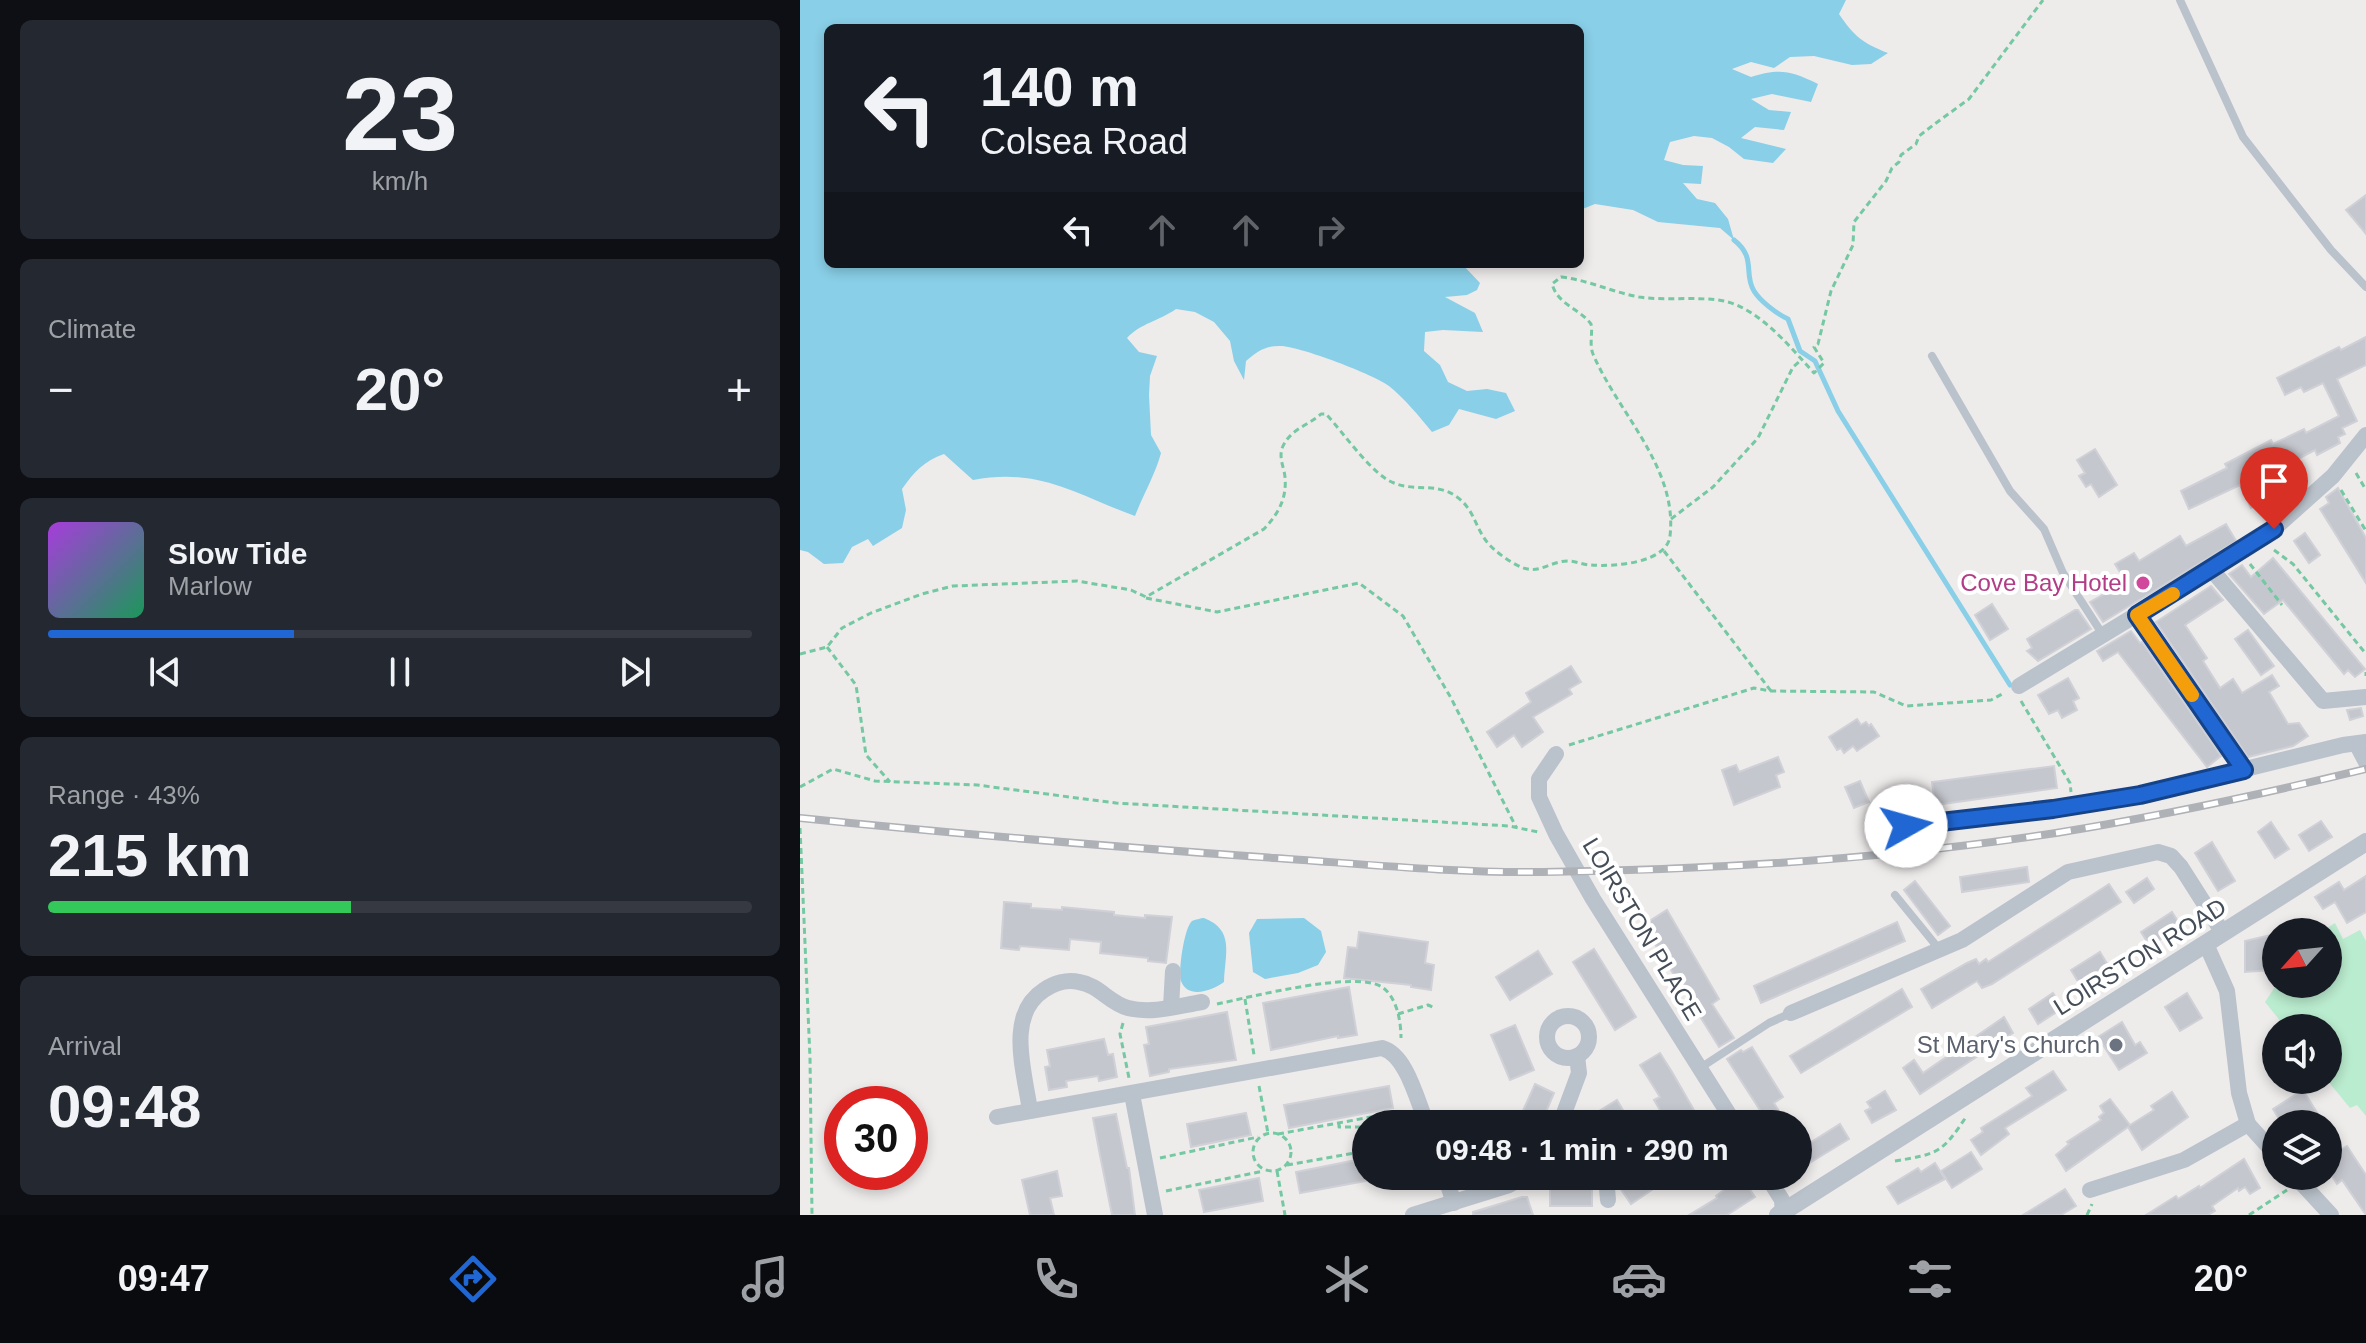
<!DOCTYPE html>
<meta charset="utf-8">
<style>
body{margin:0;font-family:Helvetica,sans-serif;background:#242831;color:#f1f3f6;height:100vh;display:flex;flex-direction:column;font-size:30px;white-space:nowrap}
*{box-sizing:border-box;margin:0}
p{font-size:26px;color:#9ea1a6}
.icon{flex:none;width:44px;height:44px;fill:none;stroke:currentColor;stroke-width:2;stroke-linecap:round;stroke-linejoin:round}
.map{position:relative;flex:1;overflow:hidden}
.panel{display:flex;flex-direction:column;gap:20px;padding:20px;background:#0d0f14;width:800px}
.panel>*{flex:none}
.guide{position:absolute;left:24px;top:24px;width:760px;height:244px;border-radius:12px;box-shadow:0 4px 12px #0003;background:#171b24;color:#f1f3f6;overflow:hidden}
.needle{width:52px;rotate:243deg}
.tools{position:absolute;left:1462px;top:918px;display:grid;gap:16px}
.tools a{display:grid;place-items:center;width:80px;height:80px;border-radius:50%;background:#171b24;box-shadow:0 4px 12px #0003;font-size:40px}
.speed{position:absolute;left:24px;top:1086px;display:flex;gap:16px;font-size:40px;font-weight:700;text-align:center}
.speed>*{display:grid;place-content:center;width:104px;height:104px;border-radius:50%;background:#171b24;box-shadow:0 4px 12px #0003;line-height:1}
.speed .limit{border:12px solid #d22;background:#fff;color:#111}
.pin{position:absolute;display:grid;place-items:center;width:68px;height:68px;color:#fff;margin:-82px -34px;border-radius:50% 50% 50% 0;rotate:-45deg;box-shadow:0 0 8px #0007}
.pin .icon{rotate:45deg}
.me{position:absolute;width:88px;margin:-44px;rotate:83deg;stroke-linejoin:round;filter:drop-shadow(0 0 6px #0008)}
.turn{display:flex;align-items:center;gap:28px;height:168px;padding:0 24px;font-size:36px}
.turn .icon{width:104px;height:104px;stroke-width:2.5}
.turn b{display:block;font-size:56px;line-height:68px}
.lanes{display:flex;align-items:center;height:76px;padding:0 24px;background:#0003;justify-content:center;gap:40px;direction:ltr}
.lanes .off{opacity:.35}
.big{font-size:60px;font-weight:600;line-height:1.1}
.panel .widget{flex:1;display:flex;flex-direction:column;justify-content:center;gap:12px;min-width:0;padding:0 28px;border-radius:12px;background:#242831}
.panel .dial{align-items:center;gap:0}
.dial b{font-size:104px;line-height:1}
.song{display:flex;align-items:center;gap:24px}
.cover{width:96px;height:96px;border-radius:12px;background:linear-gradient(135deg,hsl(280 70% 55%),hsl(150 70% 35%))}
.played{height:8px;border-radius:4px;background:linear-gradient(90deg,#2067d4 35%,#363941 35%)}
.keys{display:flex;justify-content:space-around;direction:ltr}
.heat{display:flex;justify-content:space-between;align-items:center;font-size:44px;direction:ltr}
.charge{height:12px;border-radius:6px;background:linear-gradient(90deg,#34c759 43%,#363941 0)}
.trip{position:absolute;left:552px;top:1110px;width:460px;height:80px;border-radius:40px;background:#171b24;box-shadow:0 4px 12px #0003;font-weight:600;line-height:80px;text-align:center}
.dock{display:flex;height:128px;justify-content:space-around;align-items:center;background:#090b0e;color:#9ea1a6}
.dock .icon{width:56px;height:56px}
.dock .active{color:#2067d4}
.dock b{font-size:36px;color:#f1f3f6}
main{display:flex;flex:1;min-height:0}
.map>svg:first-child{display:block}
</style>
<main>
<section class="panel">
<div class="widget dial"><b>23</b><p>km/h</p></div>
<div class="widget"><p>Climate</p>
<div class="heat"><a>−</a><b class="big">20°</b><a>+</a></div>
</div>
<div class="widget">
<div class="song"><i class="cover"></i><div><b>Slow Tide</b><p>Marlow</p></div></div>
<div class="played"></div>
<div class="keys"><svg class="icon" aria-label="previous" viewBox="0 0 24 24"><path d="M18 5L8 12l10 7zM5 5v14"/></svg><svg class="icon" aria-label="pause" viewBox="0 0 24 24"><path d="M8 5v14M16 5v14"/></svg><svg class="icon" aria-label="next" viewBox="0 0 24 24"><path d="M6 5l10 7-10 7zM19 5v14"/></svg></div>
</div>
<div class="widget"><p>Range · 43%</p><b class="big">215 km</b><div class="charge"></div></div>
<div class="widget"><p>Arrival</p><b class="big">09:48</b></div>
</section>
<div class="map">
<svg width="1566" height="1215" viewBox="0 0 1566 1215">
<rect width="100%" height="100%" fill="#eeebeb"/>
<polygon fill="#baeccf" points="1535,923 1543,939 1560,930 1566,941 1566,1116 1557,1105 1550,1108 1527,1080 1528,1028 1486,1028 1465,1002 1477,984 1528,984 1528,932 1521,932"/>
<g fill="#89cfe7">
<path d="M0,0H1046L1039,14C1054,36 1062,43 1088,53L1071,64L1052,65L1014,56L990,57L974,68L951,62L932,69L951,77C980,68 991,71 1018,84L1011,102L972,94L951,99L969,110L991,112L984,130L955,127L941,138L986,149L973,163L944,159L929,147L912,138L894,136L870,142L864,160L883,165L903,166L901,184L883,183L897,199L915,203L928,219L934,240L920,228L858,222L833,210L795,204L780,210V28H28V264H662L680,283L677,290L667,295L645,297L675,313L683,332L643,330L625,332L624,351L640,365L648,382L667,391L687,389L706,393L715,411L696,419L659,409L649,425L632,432C619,416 605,399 589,386C575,375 497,345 479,346C464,346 457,352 446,361L444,380L434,361L430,341L414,322L395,312L376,309C359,321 341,323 327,338L339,352L357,356L350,376L349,395L351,435L361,453C355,475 343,495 335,516C277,495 239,467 173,480L144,454C124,461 114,472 102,489L106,510L102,528L73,546L68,539L52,547L43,563L24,564L8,552L0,550Z"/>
<path d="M404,918C435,930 425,954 424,982C413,990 388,1000 381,981C378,972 384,928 392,921C395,920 401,918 404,918Z"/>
<polygon points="504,918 521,931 526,952 518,965 498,973 465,979 453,972 449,933 457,919"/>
</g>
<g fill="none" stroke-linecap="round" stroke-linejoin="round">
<path stroke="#89cfe7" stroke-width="5" d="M934,240C957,258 943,274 954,291C960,301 977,314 988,319L1000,351L1015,361L1038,411L1210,685"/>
</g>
<g fill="#c5c7ce" stroke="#d0d1d7" stroke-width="2">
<polygon points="1566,195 1566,234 1546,210"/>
<polygon points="1566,337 1566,365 1537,379 1557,421 1542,428 1545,434 1538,437 1540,443 1517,455 1515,450 1486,465 1496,486 1451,508 1440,485 1389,509 1381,491 1427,468 1425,464 1471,440 1473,444 1504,429 1506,433 1539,416 1523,383 1504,392 1501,387 1485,395 1477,378 1539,347 1541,350"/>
<polygon points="1295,449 1317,485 1299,497 1291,484 1286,487 1279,476 1285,473 1277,460"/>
<polygon points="1538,488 1566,538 1566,583 1520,509 1529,503 1526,497"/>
<polygon points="1426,524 1436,541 1303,622 1290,602 1304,594 1301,590 1323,577 1315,564 1334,553 1339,561 1380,536 1386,546"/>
<polygon points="1505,533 1520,555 1509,563 1494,541"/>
<polygon points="1473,558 1565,669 1555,677 1548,670 1544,674 1483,600 1464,614 1429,574 1442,565 1451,577"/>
<polygon points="1411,586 1423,600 1385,625 1407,658 1403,661 1420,688 1433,679 1442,693 1472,675 1479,686 1469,692 1488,724 1499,723 1508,736 1493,746 1448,757 1356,622"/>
<polygon points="1192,604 1208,629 1190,640 1175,615"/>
<polygon points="1275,610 1278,610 1291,629 1238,661 1227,651 1232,648 1227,639"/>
<polygon points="1448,630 1474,666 1461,675 1435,639"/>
<polygon points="1331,631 1340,643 1342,642 1421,756 1407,767 1318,652 1303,661 1297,651"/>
<polygon points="771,666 781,682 769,689 772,694 733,717 743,732 722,747 714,735 697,747 687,732 731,702 726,693"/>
<polygon points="1268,678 1279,698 1273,701 1277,710 1262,718 1258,710 1249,714 1238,695"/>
<polygon points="1561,708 1563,716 1550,720 1547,710"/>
<polygon points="1057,719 1061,725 1066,722 1069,726 1071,724 1079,736 1057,751 1053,746 1044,753 1041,748 1037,750 1029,737"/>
<polygon points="978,757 984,772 976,775 980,787 934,805 922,770 936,765 939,772"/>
<polygon points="1254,766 1257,788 1135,805 1132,782"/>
<polygon points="1060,781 1069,802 1054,808 1045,787"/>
<polygon points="1521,821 1532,837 1509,851 1499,835"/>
<polygon points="1471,822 1489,849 1475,858 1458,832"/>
<polygon points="1412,842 1435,881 1418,891 1395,853"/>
<polygon points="1227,867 1229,882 1162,892 1160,877"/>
<polygon points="1566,876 1566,912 1547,923 1535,902 1523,909 1515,897 1539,882 1544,890"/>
<polygon points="1347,878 1354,889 1334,903 1326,892"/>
<polygon points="1115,881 1150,926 1138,935 1104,890"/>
<polygon points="1309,884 1321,902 1192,984 1182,988 1177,981 1132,1008 1121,989 1167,963 1176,959 1179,964 1186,959 1188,962"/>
<polygon points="204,902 231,904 231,908 262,910 262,907 314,912 314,915 345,918 345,915 372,917 366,963 348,961 348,958 300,953 301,942 270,939 269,950 220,946 219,950 201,948"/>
<polygon points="867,910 919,999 912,1004 934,1038 919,1047 843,925"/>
<polygon points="1372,912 1381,926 1350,946 1341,932"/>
<polygon points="1097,922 1105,941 961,1003 954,986"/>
<polygon points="559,932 628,942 625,963 634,965 631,990 611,987 611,985 544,978 548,947 557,948"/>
<polygon points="1471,935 1473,970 1445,972 1445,941"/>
<polygon points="794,949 836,1017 815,1030 773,962"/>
<polygon points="738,951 752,974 710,1000 696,977"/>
<polygon points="1300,952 1314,975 1285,993 1271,970"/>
<polygon points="549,987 557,1035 538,1038 538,1036 471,1050 463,1003"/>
<polygon points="1102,989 1112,1007 1001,1073 990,1056"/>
<polygon points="1253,993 1263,1008 1238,1024 1229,1009"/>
<polygon points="1387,993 1402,1018 1380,1031 1365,1007"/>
<polygon points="427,1012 436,1060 369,1069 369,1072 350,1076 344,1045 349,1044 346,1027"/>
<polygon points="1204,1017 1213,1033 1120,1094 1103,1068 1114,1060 1123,1073"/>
<polygon points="1322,1022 1335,1045 1340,1042 1347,1053 1319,1070 1298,1037"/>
<polygon points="715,1025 734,1070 710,1080 691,1035"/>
<polygon points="304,1039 308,1055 313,1054 317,1077 299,1081 298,1076 266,1081 267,1087 249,1090 245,1067 250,1066 247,1050"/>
<polygon points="952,1047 983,1097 974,1103 987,1124 969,1124 927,1059 941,1050 943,1052"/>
<polygon points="860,1053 872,1072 902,1124 868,1124 854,1100 860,1097 840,1065"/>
<polygon points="1253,1071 1266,1090 1205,1128 1209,1134 1181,1155 1171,1140 1183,1132 1181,1128 1232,1096 1226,1088"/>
<polygon points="735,1084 754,1093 746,1112 740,1124 717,1124"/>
<polygon points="589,1086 593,1108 489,1128 484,1105"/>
<polygon points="1503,1090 1524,1124 1482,1124 1473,1109"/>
<polygon points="1085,1091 1096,1110 1072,1123 1065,1111 1071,1108 1067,1102"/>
<polygon points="1372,1092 1388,1117 1342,1150 1328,1127 1266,1171 1256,1155 1269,1144 1267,1142 1301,1120 1299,1117 1304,1113 1300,1106 1310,1099 1330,1125 1354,1110 1351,1106"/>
<polygon points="817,1100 827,1117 815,1124 778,1124"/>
<polygon points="446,1113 451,1135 391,1147 387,1124"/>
<polygon points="316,1114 327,1168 329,1168 335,1215 312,1215 299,1150 293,1118"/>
<polygon points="1040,1124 1049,1139 998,1170 998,1127 1008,1144"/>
<polygon points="1528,1130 1540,1150 1547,1146 1566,1175 1566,1215 1542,1180 1537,1184 1528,1170"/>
<polygon points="1171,1152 1182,1169 1152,1188 1141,1171"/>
<polygon points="566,1158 566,1181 500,1193 496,1172"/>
<polygon points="1444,1159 1460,1188 1450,1194 1445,1187 1439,1191 1438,1188 1412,1206 1415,1211 1408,1215 1346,1215 1376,1196 1378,1199 1399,1186 1400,1188"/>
<polygon points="1135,1163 1145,1179 1098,1204 1087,1187 1118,1168 1121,1172"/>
<polygon points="257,1171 262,1196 250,1198 254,1215 230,1215 222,1180"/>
<polygon points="838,1176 872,1176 831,1204 820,1188"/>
<polygon points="917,1176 933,1176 937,1182 942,1178 955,1197 927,1215 889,1215 917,1198 916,1196 925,1189"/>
<polygon points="459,1178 463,1201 404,1212 399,1190"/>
<polygon points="750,1186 792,1187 792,1206 750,1206"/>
<polygon points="1265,1189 1276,1206 1261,1215 1223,1215"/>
<polygon points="722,1197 727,1197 733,1215 673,1215 673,1212"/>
</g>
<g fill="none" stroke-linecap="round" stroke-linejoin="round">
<g stroke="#74c8a2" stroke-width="3" stroke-dasharray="6 4" stroke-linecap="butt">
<polyline points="1556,473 1566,490"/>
<polyline points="1541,490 1566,531"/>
<polyline points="871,519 913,487 958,438 993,367 1001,360"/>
<polyline points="1474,550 1493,564 1566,654"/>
<polyline points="864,551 971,691"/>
<polyline points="1450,564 1482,605"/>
<polyline points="346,598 417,612 559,583 603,616 651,698 716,827"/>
<polyline points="27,647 56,685 66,755 90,782"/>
<path d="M0,654L27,647L42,628L71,613L122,594L153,586L277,581L331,590L346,597L464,529C478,514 487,499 485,477C484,467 478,457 483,446C491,429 509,425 521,414H526C543,432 572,475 594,483C616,492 637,482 657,497C674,509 675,527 687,542C694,551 711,563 721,567C739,575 750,561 768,561C776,561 783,565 791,565C814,567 867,563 870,536C878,468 818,413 793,354C789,344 793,334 791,324C779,308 758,305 752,284L761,277C788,280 812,292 839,297C867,301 897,296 924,301C960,309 991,348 1014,373L1024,363L1014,347L1018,344L1031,291L1053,245L1054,222L1086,181L1092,168L1099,162L1101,155L1116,144L1119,136L1136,123L1169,99L1243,0"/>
<polyline points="1566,672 1566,676"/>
<polyline points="1221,701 1270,783 1271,792"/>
<polyline points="769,745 954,688 971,691 1074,692 1106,706 1191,700 1204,693"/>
<polyline points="0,787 33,769 75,781 177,785 316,803 709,826 738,832"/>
<polyline points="0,828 10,1058 12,1215"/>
<polyline points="445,999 454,1055"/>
<path d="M417,1004C451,997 555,970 582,987C597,997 601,1022 601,1038"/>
<polyline points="598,1014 628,1005 635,1008"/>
<polyline points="323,1023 320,1034 329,1078"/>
<polyline points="459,1086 468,1133"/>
<polyline points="539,1123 539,1127 566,1127"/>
<polyline points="572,1124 585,1118 587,1114"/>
<circle cx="472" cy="1152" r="19"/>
<polyline points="478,1134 604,1111"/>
<polyline points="360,1158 458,1137"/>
<path d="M1095,1161C1138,1154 1142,1153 1166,1117"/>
<polyline points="487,1165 566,1151"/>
<polyline points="477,1171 485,1215"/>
<polyline points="366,1191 464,1171"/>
<polyline points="1287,1215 1292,1204"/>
<polyline points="1449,1215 1487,1190"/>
</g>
<g stroke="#bac2cb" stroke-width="8">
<polyline points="1380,0 1443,137 1531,250 1566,287"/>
<polyline points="1132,356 1210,491 1244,529 1263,573 1303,635"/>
<polyline points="1095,895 1139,949"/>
<polyline points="900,1068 969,1023 991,1013"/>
</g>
<g stroke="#bac2cb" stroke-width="16">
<polyline points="1411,569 1523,701 1566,697"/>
<polyline points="1337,615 1444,770"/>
<polyline points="1219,686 1466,536 1533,476 1566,435"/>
<polyline points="1557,745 1566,762"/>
<polyline points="756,754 739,779 739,797 756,834 793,899 935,1124"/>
<polyline points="1106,826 1253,809 1340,795 1543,745 1566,742"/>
<polyline points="1406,944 1427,991 1439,1093 1448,1124 1476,1155"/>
<polyline points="371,1007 373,971"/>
<polyline points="991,1013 1162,940 1268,872 1358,852 1371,856 1381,867 1423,933"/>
<circle cx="768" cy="1037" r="21"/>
<polyline points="332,1094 355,1215"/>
<path d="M230,1111C225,1073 205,1015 244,990C254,983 267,979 279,982C299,985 309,1003 328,1008C352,1014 378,1006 402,1002"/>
<path d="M197,1117L582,1048C607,1055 617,1101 627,1124"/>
<polyline points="760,1124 779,1073 777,1056"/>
<polyline points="645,1176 654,1203"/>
<polyline points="806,1176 808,1200"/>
<polyline points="967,1176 982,1200 983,1215"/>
<polyline points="1495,1176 1531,1215"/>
<polyline points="1290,1190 1384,1160 1448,1124"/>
<polyline points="613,1215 709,1185 725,1176"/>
</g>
<polyline stroke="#bac2cb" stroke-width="18" points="978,1215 1566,842"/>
<defs>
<path id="rail" d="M0,818C157,834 316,847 474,858C563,864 653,873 743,872C914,870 1086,859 1256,833C1360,816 1463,794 1566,769"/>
</defs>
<use href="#rail" stroke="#aeb1b6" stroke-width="8"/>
<use href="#rail" stroke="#fff" stroke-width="5" stroke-dasharray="15" stroke-linecap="butt"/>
</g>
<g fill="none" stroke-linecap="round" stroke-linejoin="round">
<defs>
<polyline id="route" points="1106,826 1253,809 1340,795 1444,770 1337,615 1474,529"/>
</defs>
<use href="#route" stroke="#15438a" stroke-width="20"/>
<use href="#route" stroke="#2067d4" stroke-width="14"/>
<polyline stroke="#f59e0b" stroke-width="14" points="1373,594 1337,615 1392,695"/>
</g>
<circle fill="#d1479c" stroke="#fff" stroke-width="3" cx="1343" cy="583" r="8"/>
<circle fill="#6b7280" stroke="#fff" stroke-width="3" cx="1316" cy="1045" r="8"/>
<g text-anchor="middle" stroke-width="8" stroke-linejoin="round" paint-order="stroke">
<g font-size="24" fill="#b23c85" stroke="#fff" text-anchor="end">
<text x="1327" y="591">Cove Bay Hotel</text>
</g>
<g font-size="24" fill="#454e58" stroke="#fff">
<text transform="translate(842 929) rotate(59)" y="8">LOIRSTON PLACE</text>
<text transform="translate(1340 957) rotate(-32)" y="8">LOIRSTON ROAD</text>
</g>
<g font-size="24" fill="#5b616d" stroke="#fff" text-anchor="end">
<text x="1300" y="1053">St Mary's Church</text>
</g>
</g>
</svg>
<div class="tools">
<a><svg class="needle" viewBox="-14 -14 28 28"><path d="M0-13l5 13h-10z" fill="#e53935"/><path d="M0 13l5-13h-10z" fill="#9ea1a6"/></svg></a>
<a><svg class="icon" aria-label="sound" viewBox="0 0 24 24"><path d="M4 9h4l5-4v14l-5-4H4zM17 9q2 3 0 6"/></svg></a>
<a><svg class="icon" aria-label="layers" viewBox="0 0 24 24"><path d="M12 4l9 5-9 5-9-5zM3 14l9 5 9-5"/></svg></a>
</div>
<div class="speed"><div class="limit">30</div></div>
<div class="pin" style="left:1474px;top:529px;background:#d93025"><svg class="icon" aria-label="arrive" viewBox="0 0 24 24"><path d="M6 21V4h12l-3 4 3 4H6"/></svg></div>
<svg class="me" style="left:1106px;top:826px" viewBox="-20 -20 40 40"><circle r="19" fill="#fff"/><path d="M0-13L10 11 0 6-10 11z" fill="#2067d4"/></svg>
<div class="trip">09:48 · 1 min · 290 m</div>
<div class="guide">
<div class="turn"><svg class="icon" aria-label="left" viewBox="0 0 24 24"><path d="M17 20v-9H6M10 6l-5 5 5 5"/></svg><div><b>140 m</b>Colsea Road</div></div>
<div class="lanes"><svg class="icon" aria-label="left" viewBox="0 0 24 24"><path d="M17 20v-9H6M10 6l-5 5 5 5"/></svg><svg class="icon off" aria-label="ahead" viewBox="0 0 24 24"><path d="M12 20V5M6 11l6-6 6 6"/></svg><svg class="icon off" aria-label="ahead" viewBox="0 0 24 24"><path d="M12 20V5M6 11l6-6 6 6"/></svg><svg class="icon off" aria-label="right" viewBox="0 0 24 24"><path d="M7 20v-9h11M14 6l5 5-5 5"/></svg></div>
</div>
</div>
</main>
<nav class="dock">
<b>09:47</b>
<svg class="icon active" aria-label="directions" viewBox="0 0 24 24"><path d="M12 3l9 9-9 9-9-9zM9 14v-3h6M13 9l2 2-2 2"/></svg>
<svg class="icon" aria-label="music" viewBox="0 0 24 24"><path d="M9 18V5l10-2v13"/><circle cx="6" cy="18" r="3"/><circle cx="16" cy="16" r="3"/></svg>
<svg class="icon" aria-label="phone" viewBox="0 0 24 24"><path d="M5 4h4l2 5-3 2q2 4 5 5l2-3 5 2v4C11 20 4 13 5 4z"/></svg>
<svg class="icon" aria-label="climate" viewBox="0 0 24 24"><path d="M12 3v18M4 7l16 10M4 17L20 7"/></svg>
<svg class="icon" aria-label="car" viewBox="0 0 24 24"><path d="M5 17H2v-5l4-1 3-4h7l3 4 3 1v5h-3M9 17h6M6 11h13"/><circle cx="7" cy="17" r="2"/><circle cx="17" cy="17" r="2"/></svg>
<svg class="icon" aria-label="filters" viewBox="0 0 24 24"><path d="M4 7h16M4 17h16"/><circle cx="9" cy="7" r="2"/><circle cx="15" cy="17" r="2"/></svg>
<b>20°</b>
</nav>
